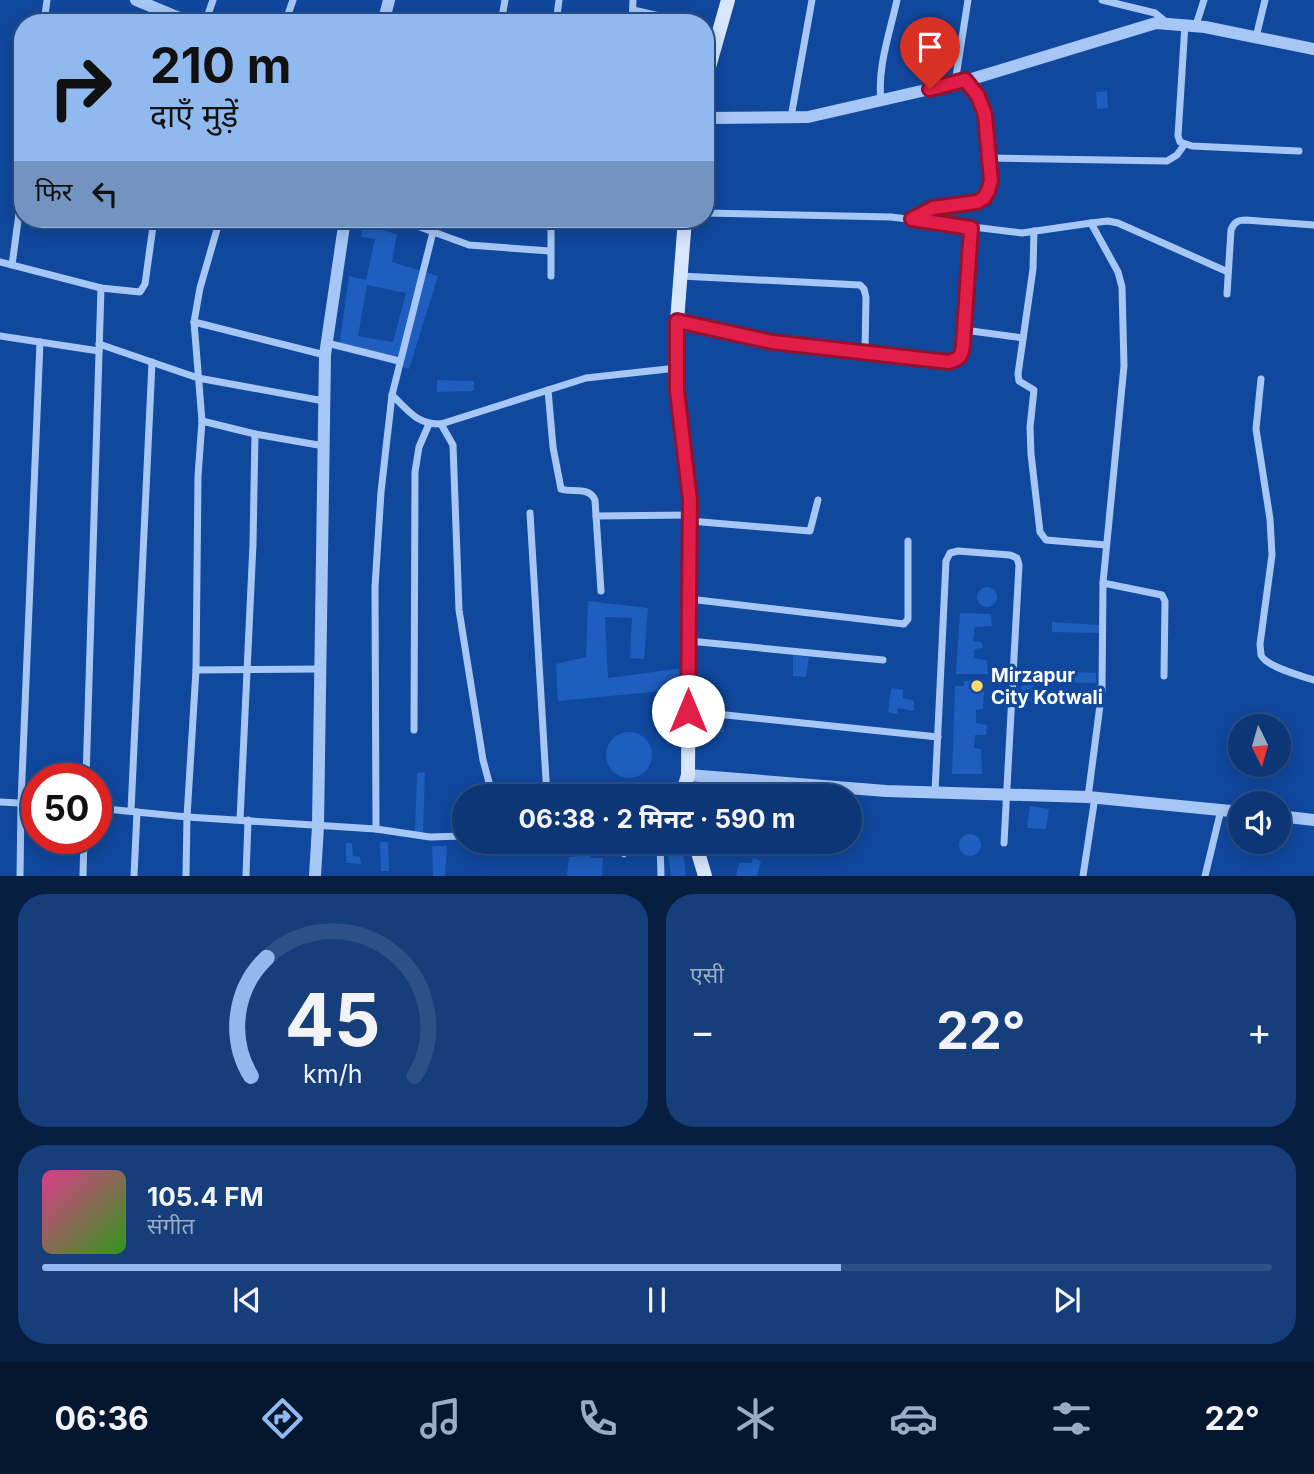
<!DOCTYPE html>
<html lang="hi">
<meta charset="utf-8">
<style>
body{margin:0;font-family:Inter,"Noto Sans Devanagari",sans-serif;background:#153e7b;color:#f1f3f6;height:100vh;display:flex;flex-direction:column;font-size:26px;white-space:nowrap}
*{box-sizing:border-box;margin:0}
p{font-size:23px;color:#9aabc5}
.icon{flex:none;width:38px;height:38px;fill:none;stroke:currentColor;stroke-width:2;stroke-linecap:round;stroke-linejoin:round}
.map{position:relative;height:876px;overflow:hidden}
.sheet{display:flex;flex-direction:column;gap:18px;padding:18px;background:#071e41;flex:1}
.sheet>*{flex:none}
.hud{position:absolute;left:14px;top:14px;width:700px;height:214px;border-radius:28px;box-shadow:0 4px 18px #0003,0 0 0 2px #2c5088;background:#90b9f0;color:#111;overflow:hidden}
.needle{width:46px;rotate:175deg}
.tools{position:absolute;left:1228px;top:714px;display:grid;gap:14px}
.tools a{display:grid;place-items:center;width:63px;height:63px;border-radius:50%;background:#0c3676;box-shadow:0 4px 18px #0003,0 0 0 2px #2c5088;font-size:35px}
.speed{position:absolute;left:21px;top:763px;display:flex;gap:14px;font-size:35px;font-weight:700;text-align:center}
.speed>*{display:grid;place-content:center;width:91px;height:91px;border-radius:50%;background:#0c3676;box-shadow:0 4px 18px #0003,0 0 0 2px #2c5088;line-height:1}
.speed .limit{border:10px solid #d22;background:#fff;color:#111}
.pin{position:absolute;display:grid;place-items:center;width:60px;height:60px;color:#fff;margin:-72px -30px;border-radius:50% 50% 50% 0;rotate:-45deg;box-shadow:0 0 7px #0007}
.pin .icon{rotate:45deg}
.me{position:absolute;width:77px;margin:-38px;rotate:0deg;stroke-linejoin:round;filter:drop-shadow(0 0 5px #0008)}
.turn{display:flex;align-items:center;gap:24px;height:147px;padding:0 21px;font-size:32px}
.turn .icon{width:91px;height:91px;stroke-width:2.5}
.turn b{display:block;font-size:49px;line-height:60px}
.then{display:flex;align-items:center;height:66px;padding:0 21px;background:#0003;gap:14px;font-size:26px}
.big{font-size:52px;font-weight:700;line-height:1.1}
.sheet .tile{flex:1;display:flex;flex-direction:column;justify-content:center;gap:10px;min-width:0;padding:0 24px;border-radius:28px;background:#153e7b}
.sheet .dial{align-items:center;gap:0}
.dial svg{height:182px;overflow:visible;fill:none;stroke:#2c5088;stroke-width:7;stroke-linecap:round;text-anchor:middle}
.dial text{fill:#f1f3f6;stroke:none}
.song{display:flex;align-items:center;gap:21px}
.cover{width:84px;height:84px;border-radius:10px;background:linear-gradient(135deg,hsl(330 70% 55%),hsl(110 70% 35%))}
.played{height:7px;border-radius:4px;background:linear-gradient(90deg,#90b9f0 65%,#2c5088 65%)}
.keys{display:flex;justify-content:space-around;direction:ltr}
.heat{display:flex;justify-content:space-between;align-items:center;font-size:38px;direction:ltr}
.sheet .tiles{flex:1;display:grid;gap:18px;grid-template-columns:1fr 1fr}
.tile:last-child{grid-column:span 2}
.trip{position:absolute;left:452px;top:784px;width:410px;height:70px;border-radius:35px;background:#0c3676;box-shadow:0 4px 18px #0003,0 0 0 2px #2c5088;font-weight:700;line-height:70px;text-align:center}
.menu{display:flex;height:112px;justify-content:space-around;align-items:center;background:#05162f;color:#9aabc5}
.menu .icon{width:49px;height:49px}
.menu .selected{color:#90b9f0}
.menu b{font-size:32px;color:#f1f3f6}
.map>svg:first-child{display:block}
</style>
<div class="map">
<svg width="1314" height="876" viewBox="0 0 1314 876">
<rect width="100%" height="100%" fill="#10489e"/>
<g fill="#1e5ebe" fill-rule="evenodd">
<polygon points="1107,91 1108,108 1097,109 1096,92"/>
<path d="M362,225L397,234L392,262L438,276L409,369L339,347L349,276L366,280L375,239L361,237ZM367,285L406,293L393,342L358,336Z"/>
<polygon points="437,380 474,381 474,391 437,392"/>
<circle cx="987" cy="597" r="10"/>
<polygon points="588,601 648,608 644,659 630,658 632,618 605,617 608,678 684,668 683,689 558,701 556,664 586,657"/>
<polygon points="960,613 991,614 992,626 975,627 973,641 982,642 983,648 974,649 974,658 987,660 988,674 956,674"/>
<polygon points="1052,622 1099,625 1099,633 1052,632"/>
<polygon points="793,655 809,657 806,677 793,676"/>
<polygon points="1038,670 1096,673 1096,683 1038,682"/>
<polygon points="964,681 976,681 977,690 984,691 983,709 976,710 976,723 987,725 986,735 975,735 974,748 981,749 982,774 952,774 955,686 964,686"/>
<polygon points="1021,683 1034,683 1033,701 1022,701"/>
<polygon points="891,688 903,690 903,698 914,701 914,711 898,708 897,714 888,712"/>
<polygon points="722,722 724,732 698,733 698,724"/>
<circle cx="629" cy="755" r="23"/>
<polygon points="425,772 423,832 415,832 417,773"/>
<polygon points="1030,806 1049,809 1046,829 1027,828"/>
<circle cx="970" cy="845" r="11"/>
<polygon points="380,842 388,842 389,871 381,871"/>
<polygon points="667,842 682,842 686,876 671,876"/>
<polygon points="346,843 352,843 353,856 360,857 361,864 346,863"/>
<polygon points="576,843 588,844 591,858 603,858 602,876 567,876 569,857 575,857"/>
<polygon points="432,846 447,846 445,876 433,876"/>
<polygon points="753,858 761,861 757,876 736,876 739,863 751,863"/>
</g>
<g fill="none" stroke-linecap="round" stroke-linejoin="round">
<polyline stroke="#a6c7f5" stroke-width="5" points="624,855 630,842"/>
<g stroke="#a6c7f5" stroke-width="7">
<polyline points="1102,0 1155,13 1166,22"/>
<polyline points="633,10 664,17 675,23"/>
<polyline points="44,23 47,0"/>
<polyline points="205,23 213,0"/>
<polyline points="285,23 293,0"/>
<polyline points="501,23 505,0"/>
<polyline points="556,23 559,0"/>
<polyline points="632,23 633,0"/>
<polyline points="1185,24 1178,136 1180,142 1192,146 1299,151"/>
<polyline points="1196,25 1204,0"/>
<polyline points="1256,37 1265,0"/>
<polyline points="955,83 968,0"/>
<path d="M881,100C877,68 890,32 897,0"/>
<polyline points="791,117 812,0"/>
<polyline points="989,158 1167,161 1177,155 1184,145"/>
<polyline points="705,213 891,217 1022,233 1091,223 1118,272 1122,287 1124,366 1103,583 1102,690 1088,797"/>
<path d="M913,218C919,214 925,210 933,207C957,201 984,213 991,181L985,115L978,96L965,81"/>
<polyline points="385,219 409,223 469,245 550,251"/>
<polyline points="551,219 551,276"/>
<polyline points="1091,223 1108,221 1118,223 1228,272"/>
<polyline points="1034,231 1033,269 1018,374 1019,381 1034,390 1030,427 1031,454 1040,532 1046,540 1106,545"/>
<polyline points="0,262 101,288 140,292 145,284 154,219"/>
<polyline points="12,265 23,184"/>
<polyline points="681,276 860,285 864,289 866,297 865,351"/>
<path d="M1227,294L1231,230C1234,222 1238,220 1246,220L1314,225"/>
<path d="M677,321L772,343L949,362C959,359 962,356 963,345L971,228"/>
<polyline points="194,322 325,355"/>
<polyline points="964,330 1023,338"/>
<polyline points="0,336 99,351"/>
<polyline points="327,343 399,361"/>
<polyline points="99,344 198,378 324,401"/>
<path d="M1261,379L1256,429L1270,519L1272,555L1260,644C1260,645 1261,654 1261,655C1266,667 1302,676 1314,680"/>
<path d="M548,390L553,447L561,489C572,493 589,486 595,500L601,591"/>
<path d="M392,395C409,411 416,424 441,424L586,378L677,368"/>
<polyline points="202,421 255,434 324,446"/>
<polyline points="441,424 453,445 459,610 483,760 490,786 503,796"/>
<polyline points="530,513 547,796"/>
<polyline points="596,516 690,515"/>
<polyline points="690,521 810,531 818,500"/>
<polyline points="1103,583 1162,595 1165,601 1164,676"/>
<polyline points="689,599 904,624 908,619 908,541"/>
<polyline points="689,641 883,660"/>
<polyline points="196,670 320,669"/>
<polyline points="688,711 938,737"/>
<polyline points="414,730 415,472 419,447 429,424"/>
<polyline points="86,779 101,288"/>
<polyline points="935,792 946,561 950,553 958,551 1010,555 1017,558 1019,565 1004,843"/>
<polyline points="0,802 37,804"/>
<polyline points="96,808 187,817 376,829 430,837 464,836"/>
<polyline points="131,811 152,362"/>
<polyline points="240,820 253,544 255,434"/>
<polyline points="376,829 375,587 381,492 392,395 433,232"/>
<polyline points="660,842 661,876"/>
<polyline points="20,876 21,803 40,342"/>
<polyline points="83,876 84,838"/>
<polyline points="134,876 137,812"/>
<polyline points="186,876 187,817 196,670 198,476 202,421 194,322 200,288 220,219"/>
<polyline points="246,876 248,820"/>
<polyline points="1083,876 1095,797"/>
<polyline points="1205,876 1221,810"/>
</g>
<g stroke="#a6c7f5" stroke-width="12">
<polyline points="136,0 177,17 202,23"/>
<polyline points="383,23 389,0"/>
<polyline points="705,118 808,117 965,81 1156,23 1205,27 1314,49"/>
<polyline points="688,775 886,791 1088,797 1241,812"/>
<polyline points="1279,816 1314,820"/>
<polyline points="315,876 318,826 325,355 345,219"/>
</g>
<g stroke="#d7e6fe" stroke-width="14">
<polyline points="705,81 728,0"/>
<polyline points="682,796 688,775 690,500 677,391 677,321 685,219"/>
<polyline points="695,842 705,876"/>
</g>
</g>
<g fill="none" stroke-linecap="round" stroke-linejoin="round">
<defs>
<path id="route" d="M688,711L690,500L677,391V321L772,342L949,362C959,359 962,356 963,345L971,228L912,219L933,208L977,202L984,198L988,191L991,181L985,115L978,96L965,80L930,89"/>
</defs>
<use href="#route" stroke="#92132f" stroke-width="18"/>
<use href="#route" stroke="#e11d48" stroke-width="12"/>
</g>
<circle fill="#ffda6a" stroke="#10489e" stroke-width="2.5" cx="977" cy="686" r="7"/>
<g text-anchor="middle" stroke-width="7" stroke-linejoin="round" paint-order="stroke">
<g font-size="19" font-weight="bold" fill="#fff" stroke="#10489e" text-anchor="start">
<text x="991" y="682">Mirzapur<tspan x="991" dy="22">City Kotwali</tspan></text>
</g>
</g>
</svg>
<div class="tools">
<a><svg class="needle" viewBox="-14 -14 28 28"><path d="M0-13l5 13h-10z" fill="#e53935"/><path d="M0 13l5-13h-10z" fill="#9aabc5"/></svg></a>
<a><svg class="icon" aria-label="sound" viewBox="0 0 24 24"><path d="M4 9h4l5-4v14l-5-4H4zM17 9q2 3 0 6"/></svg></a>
</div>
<div class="speed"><div class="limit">50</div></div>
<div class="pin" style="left:930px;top:89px;background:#d93025"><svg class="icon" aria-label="arrive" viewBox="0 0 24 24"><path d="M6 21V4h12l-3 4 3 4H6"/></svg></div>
<svg class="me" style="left:688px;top:711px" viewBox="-20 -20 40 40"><circle r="19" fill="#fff"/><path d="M0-13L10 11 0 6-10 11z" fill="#e11d48"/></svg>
<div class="trip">06:38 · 2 मिनट · 590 m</div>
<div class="hud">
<div class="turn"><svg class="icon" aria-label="right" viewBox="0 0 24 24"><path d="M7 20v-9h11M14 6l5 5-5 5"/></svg><div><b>210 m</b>दाएँ मुड़ें</div></div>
<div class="then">फिर<svg class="icon" aria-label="left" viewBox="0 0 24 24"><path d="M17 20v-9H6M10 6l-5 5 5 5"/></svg></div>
</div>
</div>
<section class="sheet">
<div class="tiles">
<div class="tile dial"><svg viewBox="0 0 100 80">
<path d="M14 69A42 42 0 1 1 86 69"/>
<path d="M14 69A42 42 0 0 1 21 17" stroke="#90b9f0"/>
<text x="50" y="56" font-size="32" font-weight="700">45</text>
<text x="50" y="72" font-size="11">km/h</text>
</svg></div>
<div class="tile"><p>एसी</p>
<div class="heat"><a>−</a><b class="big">22°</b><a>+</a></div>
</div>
<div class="tile">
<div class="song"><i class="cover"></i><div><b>105.4 FM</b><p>संगीत</p></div></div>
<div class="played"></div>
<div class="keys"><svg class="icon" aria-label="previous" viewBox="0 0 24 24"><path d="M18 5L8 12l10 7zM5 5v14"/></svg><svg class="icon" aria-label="pause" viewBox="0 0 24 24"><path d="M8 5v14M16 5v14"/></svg><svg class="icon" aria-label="next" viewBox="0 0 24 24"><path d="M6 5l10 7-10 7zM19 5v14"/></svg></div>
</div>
</div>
</section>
<nav class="menu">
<b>06:36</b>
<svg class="icon selected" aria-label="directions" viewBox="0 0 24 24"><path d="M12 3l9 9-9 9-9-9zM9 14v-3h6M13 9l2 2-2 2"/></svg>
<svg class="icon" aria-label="music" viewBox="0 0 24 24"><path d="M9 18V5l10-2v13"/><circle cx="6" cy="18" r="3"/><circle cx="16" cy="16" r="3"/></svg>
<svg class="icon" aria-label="phone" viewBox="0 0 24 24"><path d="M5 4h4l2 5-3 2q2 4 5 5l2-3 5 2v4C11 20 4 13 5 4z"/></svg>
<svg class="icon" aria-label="climate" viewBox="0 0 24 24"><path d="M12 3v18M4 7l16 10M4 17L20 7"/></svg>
<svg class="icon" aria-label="car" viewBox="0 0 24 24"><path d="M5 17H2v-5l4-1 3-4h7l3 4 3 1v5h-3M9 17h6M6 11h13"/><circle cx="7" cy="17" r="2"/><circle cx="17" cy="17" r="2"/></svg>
<svg class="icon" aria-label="filters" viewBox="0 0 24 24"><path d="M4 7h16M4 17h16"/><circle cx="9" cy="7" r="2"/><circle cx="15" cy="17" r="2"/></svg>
<b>22°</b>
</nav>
